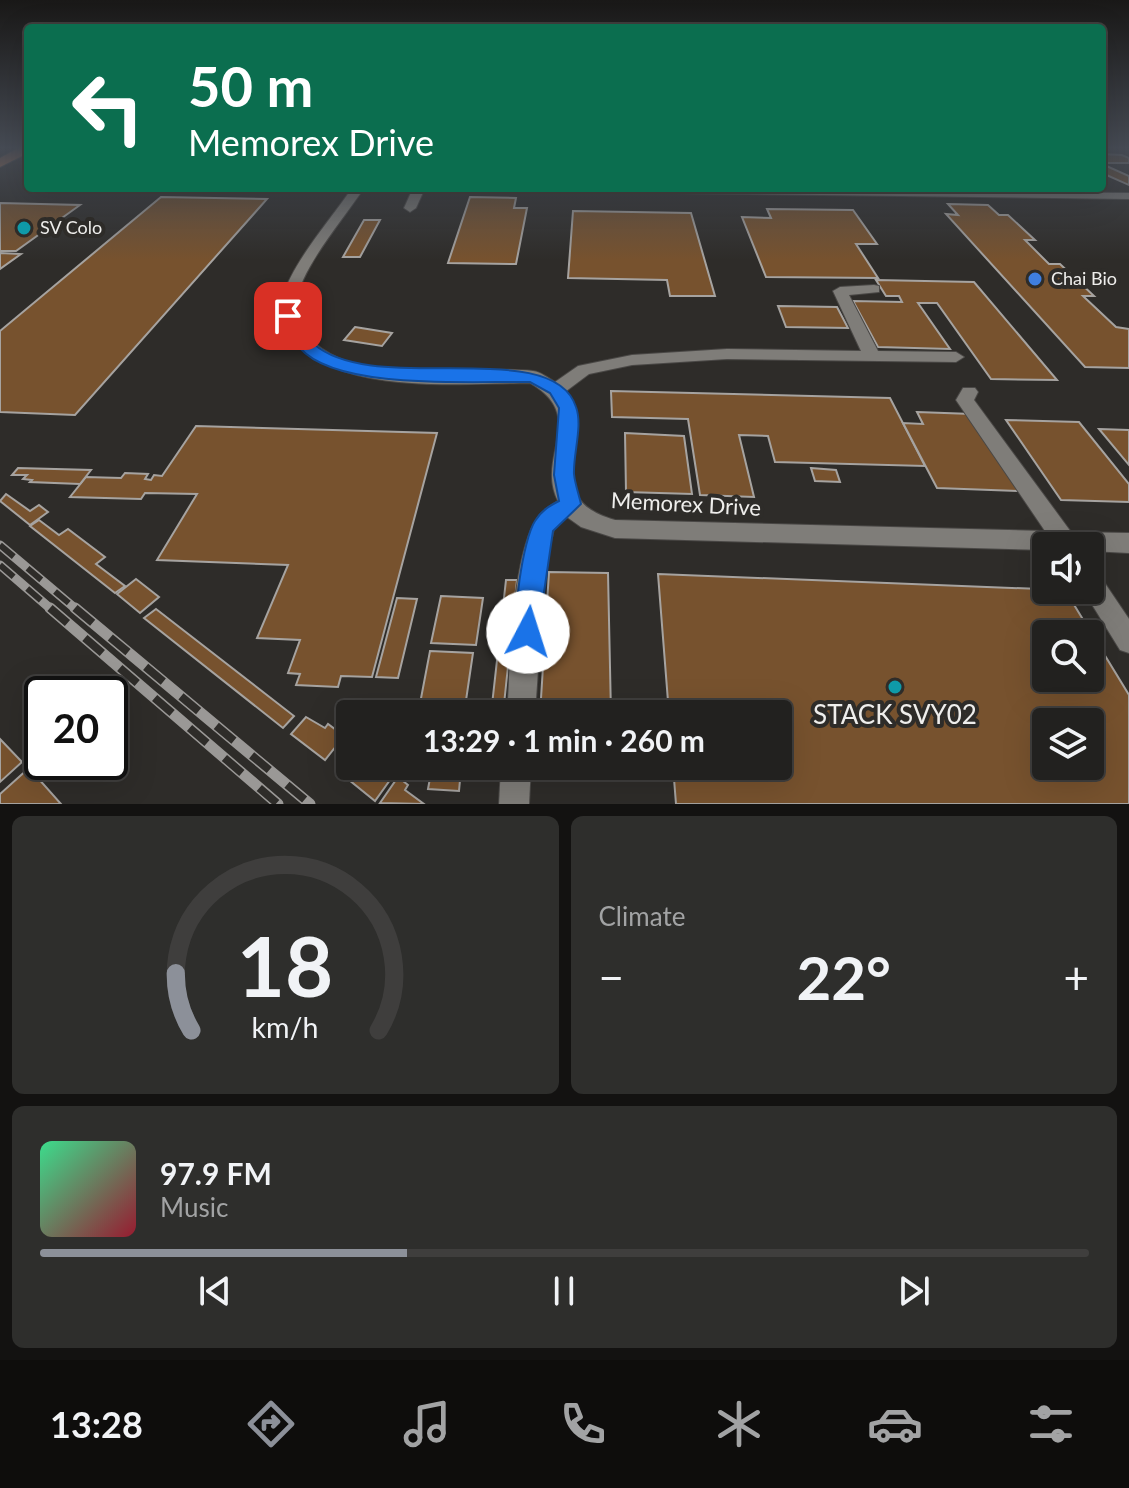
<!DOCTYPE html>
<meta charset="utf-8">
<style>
body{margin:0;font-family:Lato,sans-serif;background:#2e2e2c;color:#f1f3f6;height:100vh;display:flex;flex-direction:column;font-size:30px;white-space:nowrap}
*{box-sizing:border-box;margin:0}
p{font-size:26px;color:#a2a3a4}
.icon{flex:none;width:44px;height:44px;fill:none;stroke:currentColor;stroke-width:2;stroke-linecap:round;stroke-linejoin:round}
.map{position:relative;height:804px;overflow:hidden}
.drawer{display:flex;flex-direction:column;gap:12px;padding:12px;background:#131211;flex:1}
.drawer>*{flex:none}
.hud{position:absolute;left:24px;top:24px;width:1082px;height:168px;border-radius:8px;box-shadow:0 8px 32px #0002,0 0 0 2px #3f3e3d;background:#0b6e4f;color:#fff;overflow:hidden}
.controls{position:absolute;left:1032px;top:532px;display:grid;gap:16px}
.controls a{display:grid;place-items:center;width:72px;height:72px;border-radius:8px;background:#22211f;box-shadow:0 8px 32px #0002,0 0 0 2px #3f3e3d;font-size:40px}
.speed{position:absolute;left:24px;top:676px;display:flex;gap:16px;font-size:40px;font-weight:700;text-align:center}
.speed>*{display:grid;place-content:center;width:104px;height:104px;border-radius:50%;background:#22211f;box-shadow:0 8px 32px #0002,0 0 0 2px #3f3e3d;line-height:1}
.speed .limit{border:4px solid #111;border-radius:12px;background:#fff;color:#111}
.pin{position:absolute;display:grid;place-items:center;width:68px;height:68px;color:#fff;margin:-34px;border-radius:16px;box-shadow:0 4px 12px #0006}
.me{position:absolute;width:88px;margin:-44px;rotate:5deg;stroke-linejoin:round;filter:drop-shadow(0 0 6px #0008)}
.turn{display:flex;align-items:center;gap:28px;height:168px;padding:0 32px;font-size:36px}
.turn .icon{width:104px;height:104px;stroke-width:2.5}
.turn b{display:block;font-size:56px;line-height:68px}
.big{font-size:60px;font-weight:700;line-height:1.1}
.drawer .widget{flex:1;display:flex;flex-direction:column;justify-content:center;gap:12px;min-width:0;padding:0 28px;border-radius:12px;background:#2e2e2c}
.drawer .dial{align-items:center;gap:0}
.dial svg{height:208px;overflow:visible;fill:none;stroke:#3f3e3d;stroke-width:7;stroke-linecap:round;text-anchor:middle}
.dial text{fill:#f1f3f6;stroke:none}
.song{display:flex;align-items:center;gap:24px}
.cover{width:96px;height:96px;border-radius:12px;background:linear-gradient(135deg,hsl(150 70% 55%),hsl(350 70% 35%))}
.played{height:8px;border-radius:4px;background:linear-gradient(90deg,#8c9099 35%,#3f3e3d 35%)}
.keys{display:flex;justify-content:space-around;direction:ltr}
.heat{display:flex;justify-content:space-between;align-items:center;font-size:44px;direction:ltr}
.drawer .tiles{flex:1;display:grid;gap:12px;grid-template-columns:1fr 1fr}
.widget:last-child{grid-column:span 2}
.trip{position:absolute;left:336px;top:700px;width:456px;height:80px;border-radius:8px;background:#22211f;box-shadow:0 8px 32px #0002,0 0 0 2px #3f3e3d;font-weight:700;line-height:80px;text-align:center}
.tabs{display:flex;height:128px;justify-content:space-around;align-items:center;background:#0e0d0c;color:#a2a3a4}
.tabs .icon{width:56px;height:56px}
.tabs .on{color:#8c9099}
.tabs b{font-size:36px;color:#f1f3f6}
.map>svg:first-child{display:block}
</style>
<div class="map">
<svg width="1129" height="804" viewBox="0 0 1129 804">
<rect width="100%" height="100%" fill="#2e2c29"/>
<g fill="#77522e" stroke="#a6a3a0" stroke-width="2" fill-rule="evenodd">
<polygon points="1102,154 1122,155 1129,158 1129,163 1102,163"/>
<polygon points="1102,164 1129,176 1129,185 1102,173"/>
<polygon points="161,197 267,199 75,415 0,412 0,331"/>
<polygon points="470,197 516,198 514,208 527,208 516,264 448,263"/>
<polygon points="0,203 80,205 16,251 0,251"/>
<polygon points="948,204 988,205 999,215 1008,215 1035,240 1025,240 1049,264 1060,264 1094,296 1083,296 1116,327 1129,329 1129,368 1085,367 946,214 958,215"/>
<polygon points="767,209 853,210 877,244 856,244 878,278 766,277 742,217 771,218"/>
<polygon points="573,211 691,213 715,296 670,296 667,280 568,278"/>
<polygon points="364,220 380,220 360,257 343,257"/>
<polygon points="0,253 21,254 0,269"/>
<polygon points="876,280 974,282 1057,380 991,379 937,303 918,303 950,349 878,347 853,301 902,302 899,296 886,296"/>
<polygon points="778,306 837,307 848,328 786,327"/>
<polygon points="355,327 392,333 382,346 344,340"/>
<polygon points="611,391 890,398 925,466 775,462 768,436 739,435 754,497 700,495 688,419 612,417"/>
<polygon points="917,412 972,414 1021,491 937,488 903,423 923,424"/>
<polygon points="1006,420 1079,422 1129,484 1129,502 1061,500"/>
<polygon points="196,426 437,433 372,677 341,676 338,687 296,685 300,674 288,673 300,640 257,638 288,565 157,560 197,494 145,493 141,499 70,497 86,477 121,478 125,473 148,474 145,479 151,480 154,475 162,476"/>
<polygon points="1099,429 1129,430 1129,465"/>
<polygon points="625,433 684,436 692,494 626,492"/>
<polygon points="18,468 91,470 80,484 30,482 32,480 23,479 27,475 12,475"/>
<polygon points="811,468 836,470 840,482 815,481"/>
<polygon points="6,494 30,511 39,505 48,512 30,525 0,501"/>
<polygon points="39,520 59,535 68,529 105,557 96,564 125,586 115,593 30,526"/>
<polygon points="549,572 608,573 611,714 540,714"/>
<path d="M658,574L1065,590L1129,695V804H676L673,766H778V714H669ZM1046,634H1090V678H1046ZM1046,722H1090V766H1046Z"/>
<polygon points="136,579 159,597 140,613 117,594"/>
<polygon points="506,580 517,580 503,714 491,714"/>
<polygon points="441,596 483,598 476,645 431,643"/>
<polygon points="397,598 417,599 398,678 376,677"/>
<polygon points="156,609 294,716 283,728 144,618"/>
<polygon points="430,651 473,653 464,714 418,714"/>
<polygon points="306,717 325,728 328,724 344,736 325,760 291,734"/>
<polygon points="0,739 22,762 0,782"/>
<polygon points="350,756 350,766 400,766 375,801 338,771"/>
<polygon points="29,768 61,804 0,804 0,794"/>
<polygon points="398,777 408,785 405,790 424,804 380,803"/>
<polygon points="430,778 460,780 459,791 428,789"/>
</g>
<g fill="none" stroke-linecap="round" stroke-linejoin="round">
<defs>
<g id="minor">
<path d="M352,188H364C343,220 302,266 295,304C293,316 300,328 308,337C361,392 466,363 533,371C541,372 548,378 555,382L578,366L632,355L727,349L861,351L833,291L840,287L874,285L879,286V292L849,295L878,351L956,352L964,357L956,362L727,359L632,365L589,374L565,392C601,440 534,497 615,520L1045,531L956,400L963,388H975L978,392L974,400L1071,532L1129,533V553L1090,551V546H1046V550L615,538L581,527L567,517L554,529L545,567L535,714H507C511,665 511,555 538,517C543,510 550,506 558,501C535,456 589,417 530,383C462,383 344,396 295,341C285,331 277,317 281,302C291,263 330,221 352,188Z"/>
<polygon points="413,188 425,188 416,208 410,212 404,208"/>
<polygon points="519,188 1129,193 1129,199 525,191"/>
<polygon points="1090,569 1098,573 1129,619 1129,653 1120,650 1083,590 1090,590"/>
<polygon points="501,766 531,766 529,804 499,804"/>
</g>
<polygon id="major" points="20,147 28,147 28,153 0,167 0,158"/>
</defs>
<use href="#minor" stroke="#4a4846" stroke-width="2"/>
<use href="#major" stroke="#4a4846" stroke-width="2"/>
<use href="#minor" fill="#7f7d79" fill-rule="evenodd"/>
<use href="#major" fill="#c67d54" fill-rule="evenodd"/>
<defs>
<g id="rail-far1">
<polyline points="0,545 77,610"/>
<polyline points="0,565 52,610"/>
</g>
<g id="rail">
<polyline points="50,608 278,804"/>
<polyline points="75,608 310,804"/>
</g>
</defs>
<use href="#rail-far1" stroke="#9a9896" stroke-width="9"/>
<use href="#rail" stroke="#9a9896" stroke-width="11"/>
<use href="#rail-far1" stroke="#2e2c29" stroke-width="6" stroke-dasharray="18" stroke-linecap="butt"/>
<use href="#rail" stroke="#2e2c29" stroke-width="8" stroke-dasharray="23" stroke-linecap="butt"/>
</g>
<linearGradient id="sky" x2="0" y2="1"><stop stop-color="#191817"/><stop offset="0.57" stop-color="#464b54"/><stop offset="1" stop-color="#464b54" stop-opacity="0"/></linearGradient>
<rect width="1129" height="260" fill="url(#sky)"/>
<path fill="#1a73e8" stroke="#114b97" stroke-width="2" d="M283,313H294C300,323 306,336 314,344C374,397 553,335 576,407C583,426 573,454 574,474C575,484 579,495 581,504L553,531L537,640L528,644L519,640C511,621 523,539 535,521C541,511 549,506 559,501L554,475L559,408L550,393L530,382C475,381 337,391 300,348C292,339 287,327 280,316Z"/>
<g fill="#0f9aa8" stroke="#2e2c29" stroke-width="3">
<circle cx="24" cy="228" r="8"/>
<circle cx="895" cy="687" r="8"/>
</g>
<circle fill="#3f7fe0" stroke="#2e2c29" stroke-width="3" cx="1035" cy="279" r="8"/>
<g text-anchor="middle" stroke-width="8" stroke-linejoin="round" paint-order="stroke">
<g font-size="18" fill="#efeeec" stroke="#2e2c29" text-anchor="start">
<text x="40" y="234">SV Colo</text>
<text x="1051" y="285">Chai Bio</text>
</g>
<g font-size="22" fill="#efeeec" stroke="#2e2c29">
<text transform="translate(686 504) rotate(3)" y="8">Memorex Drive</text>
</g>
<g font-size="26" fill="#efeeec" stroke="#2e2c29">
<text x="895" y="724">STACK SVY02</text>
</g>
</g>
</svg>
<div class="controls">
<a><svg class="icon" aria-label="sound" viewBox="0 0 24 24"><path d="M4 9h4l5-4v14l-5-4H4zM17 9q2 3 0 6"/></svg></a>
<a><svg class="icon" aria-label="search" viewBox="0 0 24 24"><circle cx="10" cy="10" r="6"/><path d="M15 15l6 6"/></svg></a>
<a><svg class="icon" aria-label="layers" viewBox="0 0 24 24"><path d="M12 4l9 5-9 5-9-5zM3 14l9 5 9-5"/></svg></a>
</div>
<div class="speed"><div class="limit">20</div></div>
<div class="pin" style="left:288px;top:316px;background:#d93025"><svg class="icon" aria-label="arrive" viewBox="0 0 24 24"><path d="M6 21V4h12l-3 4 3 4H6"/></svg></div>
<svg class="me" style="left:528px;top:632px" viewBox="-20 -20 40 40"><circle r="19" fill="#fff"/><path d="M0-13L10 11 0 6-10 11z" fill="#1a73e8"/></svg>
<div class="trip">13:29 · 1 min · 260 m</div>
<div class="hud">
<div class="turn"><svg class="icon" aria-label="left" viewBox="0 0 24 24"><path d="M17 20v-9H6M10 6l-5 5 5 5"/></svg><div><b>50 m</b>Memorex Drive</div></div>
</div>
</div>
<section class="drawer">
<div class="tiles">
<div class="widget dial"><svg viewBox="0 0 100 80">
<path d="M14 69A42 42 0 1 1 86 69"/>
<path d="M14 69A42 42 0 0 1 8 47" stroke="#8c9099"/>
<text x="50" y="56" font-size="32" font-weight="700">18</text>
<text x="50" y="72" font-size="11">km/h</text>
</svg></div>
<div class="widget"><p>Climate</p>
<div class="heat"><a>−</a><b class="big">22°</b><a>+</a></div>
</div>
<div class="widget">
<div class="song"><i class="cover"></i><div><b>97.9 FM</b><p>Music</p></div></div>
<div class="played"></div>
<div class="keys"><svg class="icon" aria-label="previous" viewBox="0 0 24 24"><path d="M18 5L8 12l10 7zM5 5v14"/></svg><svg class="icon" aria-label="pause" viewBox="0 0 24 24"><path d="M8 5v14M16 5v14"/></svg><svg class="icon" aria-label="next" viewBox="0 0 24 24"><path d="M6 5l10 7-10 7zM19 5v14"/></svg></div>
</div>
</div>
</section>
<nav class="tabs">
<b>13:28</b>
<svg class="icon on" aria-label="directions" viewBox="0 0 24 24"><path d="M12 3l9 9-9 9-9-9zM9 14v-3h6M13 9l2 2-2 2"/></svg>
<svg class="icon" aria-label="music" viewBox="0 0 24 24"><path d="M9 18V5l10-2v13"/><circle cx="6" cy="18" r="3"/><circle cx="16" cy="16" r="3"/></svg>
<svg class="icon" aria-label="phone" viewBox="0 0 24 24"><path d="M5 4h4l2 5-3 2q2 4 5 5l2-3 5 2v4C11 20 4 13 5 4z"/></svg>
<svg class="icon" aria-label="climate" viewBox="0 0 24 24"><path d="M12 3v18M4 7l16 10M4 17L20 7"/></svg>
<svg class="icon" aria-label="car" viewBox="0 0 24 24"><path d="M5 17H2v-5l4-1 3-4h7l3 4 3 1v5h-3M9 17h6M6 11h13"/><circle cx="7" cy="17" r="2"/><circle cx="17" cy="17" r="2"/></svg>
<svg class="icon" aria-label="filters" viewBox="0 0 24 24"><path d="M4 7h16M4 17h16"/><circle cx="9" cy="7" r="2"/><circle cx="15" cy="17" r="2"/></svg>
</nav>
